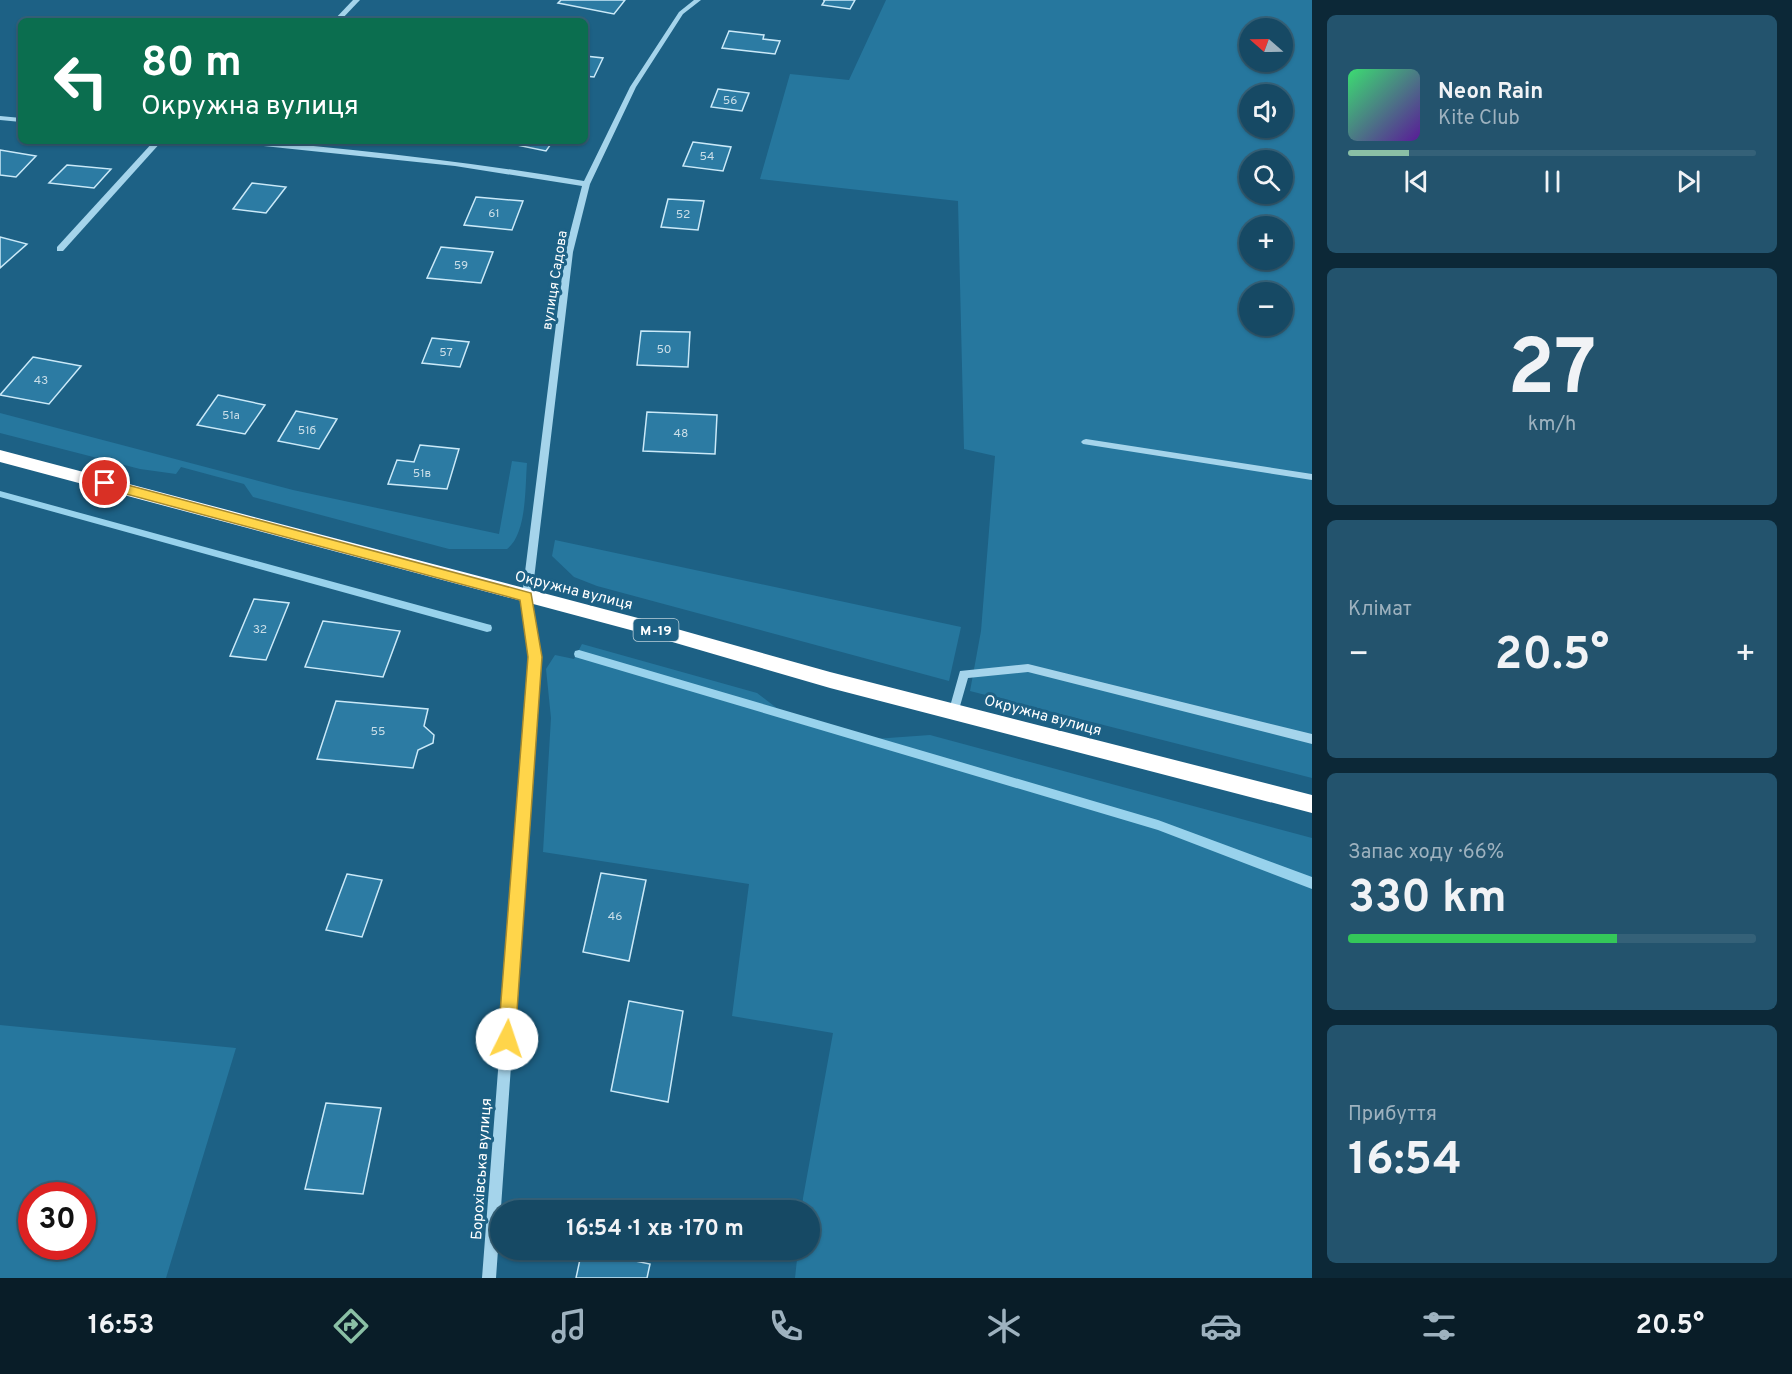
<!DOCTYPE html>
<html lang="uk">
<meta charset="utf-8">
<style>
body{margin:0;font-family:Overpass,sans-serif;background:#23536d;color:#f1f3f6;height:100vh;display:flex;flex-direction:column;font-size:22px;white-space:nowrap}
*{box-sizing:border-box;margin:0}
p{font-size:20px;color:#9eb2bf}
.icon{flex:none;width:33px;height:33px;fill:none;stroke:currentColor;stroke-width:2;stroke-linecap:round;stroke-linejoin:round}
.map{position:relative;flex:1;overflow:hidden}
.side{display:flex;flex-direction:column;gap:15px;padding:15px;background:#0c2837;width:480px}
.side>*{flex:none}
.guide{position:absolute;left:18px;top:18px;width:570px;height:126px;border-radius:9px;box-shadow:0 2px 4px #0004,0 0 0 2px #356178;background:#0b6e4f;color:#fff;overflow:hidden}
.needle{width:39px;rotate:290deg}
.controls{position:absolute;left:1239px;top:18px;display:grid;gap:12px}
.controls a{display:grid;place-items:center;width:54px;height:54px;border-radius:50%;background:#164964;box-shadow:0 2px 4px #0004,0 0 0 2px #356178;font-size:30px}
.speed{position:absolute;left:18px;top:1182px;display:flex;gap:12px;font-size:30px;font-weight:700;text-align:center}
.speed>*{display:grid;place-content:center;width:78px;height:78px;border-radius:50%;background:#164964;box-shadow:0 2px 4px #0004,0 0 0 2px #356178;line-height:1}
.speed .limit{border:9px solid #d22;background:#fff;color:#111}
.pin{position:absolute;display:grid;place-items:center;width:51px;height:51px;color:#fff;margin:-26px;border:3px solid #fff;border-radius:50%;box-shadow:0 2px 6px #0007}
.me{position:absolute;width:66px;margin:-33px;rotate:4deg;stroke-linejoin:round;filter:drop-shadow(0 0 4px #0008)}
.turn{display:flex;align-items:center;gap:21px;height:126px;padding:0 24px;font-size:27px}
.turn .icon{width:78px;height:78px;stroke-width:2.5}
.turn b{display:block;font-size:42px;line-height:51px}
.big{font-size:45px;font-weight:700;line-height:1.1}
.side .widget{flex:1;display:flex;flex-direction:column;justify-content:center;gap:9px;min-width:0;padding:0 21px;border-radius:9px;background:#23536d}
.side .dial{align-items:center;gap:0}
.dial b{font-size:78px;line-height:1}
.song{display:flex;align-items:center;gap:18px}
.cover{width:72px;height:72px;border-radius:9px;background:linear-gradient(135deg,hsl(140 70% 55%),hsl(270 70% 35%))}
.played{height:6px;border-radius:3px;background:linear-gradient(90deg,#8abfa5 15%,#356178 15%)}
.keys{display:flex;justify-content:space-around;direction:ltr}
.heat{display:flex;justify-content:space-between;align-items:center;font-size:33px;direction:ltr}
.charge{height:9px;border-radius:4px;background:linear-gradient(90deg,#34c759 66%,#356178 0)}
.trip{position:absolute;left:490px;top:1200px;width:330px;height:60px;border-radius:30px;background:#164964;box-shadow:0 2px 4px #0004,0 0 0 2px #356178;font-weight:700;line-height:60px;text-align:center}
.menu{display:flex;height:96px;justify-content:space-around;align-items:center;background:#091d28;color:#9eb2bf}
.menu .icon{width:42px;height:42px}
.menu .selected{color:#8abfa5}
.menu b{font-size:27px;color:#f1f3f6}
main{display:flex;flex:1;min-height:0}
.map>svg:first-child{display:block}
</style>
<main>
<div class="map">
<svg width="1312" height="1278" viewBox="0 0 1312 1278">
<rect width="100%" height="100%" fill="#1d6185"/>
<g fill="#26779e" fill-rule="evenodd">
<path d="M886,0H1312V778L970,691L981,631L995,456L964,449L958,201L760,179L790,74L849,80ZM1250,28H1282V62H1250ZM1250,94H1282V128H1250ZM1250,160H1282V194H1250ZM1250,226H1282V260H1250ZM1250,292H1282V326H1250Z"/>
<path d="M0,413L293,490L499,534L512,461L527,463C525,487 527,534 507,549H449L253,497L244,484L181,467L176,474L140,469L0,433Z"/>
<polygon points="555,540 961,627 949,681 597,586 574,577 552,556"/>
<polygon points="582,644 757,693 795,722 860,740 930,735 1312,838 1312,1278 795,1278 798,1250 810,1250 810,1210 802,1210 803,1198 833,1033 732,1016 749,884 543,852 551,718 546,669 555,655 574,659"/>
<path d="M0,1025L236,1048L166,1278H0ZM32,1196H82V1246H32Z"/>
</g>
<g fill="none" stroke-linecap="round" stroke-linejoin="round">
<g fill="#98d2ec" fill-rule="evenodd">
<polygon points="0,491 487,624 491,625 492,628 491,631 487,632 0,497"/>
<polygon points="579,650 1158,820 1312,877 1312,889 1158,830 575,657 574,654 575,651"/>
</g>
</g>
<g fill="#2c7ba3" stroke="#cae9f8" stroke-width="1.5">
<polygon points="561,0 625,0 614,14 558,3"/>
<polygon points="823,0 855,0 850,9 822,5 825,0"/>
<polygon points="729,31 764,35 763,39 780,41 775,54 722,48"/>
<polygon points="585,56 603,58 594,77 585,76"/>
<polygon points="718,89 749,93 742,111 711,107"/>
<polygon points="520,141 553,141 546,151 517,145"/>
<polygon points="693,142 731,147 723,171 683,166"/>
<polygon points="0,150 36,156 16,177 0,175"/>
<polygon points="67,165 111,169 94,188 49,183"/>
<polygon points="252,183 286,187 266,213 233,209"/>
<polygon points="476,197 523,201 512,230 464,225"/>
<polygon points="668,199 704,201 698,230 661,227"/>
<polygon points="0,237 27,244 0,268"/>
<polygon points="441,247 493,252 481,283 427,278"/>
<polygon points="641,331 690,332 688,367 637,365"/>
<polygon points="432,338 469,342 460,367 422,363"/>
<polygon points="33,357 81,366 49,404 0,395"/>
<polygon points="218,395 265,405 245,434 197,425"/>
<polygon points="296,411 337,419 319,449 278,441"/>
<polygon points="647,412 717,415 715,454 643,451"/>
<polygon points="420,445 459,449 447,489 388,484 397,460 414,462"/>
<polygon points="254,599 289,603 266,660 230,656"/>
<polygon points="323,621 400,631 383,677 305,667"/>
<polygon points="336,701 428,709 424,726 434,735 433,743 418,750 413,768 317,759"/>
<polygon points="601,873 646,880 629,961 583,952"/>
<polygon points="347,874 382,880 362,937 326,930"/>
<polygon points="629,1001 683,1011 668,1102 611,1091"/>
<polygon points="326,1103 381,1108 363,1194 305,1189"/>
<polygon points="582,1250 650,1264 647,1278 576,1278"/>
</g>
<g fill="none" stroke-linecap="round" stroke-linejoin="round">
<g fill="#a5d4eb" fill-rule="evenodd">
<polygon points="353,0 360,0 340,21 333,21"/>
<path d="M694,0H701L683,14L636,87L590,184L573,252L532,596L540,656L496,1278H482L530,656L522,596L565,252L582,186L455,166L234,143L230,141C271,141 312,146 353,150C430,158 507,168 584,181L630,87L679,12Z"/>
<polygon points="0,116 21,118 21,122 0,120"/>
<polygon points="154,141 162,141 63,251 57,251 57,247"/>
<polygon points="1086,439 1312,474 1312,480 1083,444 1081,442 1083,440"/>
<polygon points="1028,664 1312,734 1312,744 1028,672 968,678 958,713 954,715 950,713 949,710 960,671"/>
</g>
<polygon fill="#fff" fill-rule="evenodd" points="0,450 638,618 830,672 1312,795 1312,813 830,688 638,632 0,462"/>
</g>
<polygon fill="#ffd54a" stroke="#a68a30" stroke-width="1.5" points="105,479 531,593 542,657 515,1039 513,1045 507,1047 501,1045 498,1039 528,657 520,600 100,487 99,483 100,480"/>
<g text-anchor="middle" stroke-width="6" stroke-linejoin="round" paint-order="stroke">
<g font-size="12" fill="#cadee8">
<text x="730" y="104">56</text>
<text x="707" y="160">54</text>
<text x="494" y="217">61</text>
<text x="683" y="218">52</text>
<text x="461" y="269">59</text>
<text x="664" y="353">50</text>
<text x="446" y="356">57</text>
<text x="41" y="384">43</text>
<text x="231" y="419">51а</text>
<text x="307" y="434">51б</text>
<text x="681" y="437">48</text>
<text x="422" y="477">51в</text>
<text x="260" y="633">32</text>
<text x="378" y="735">55</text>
<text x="615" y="920">46</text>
</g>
<g font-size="14" fill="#fff" stroke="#1d6185">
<text transform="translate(554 280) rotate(-81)" y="5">вулиця Садова</text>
</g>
<rect fill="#1d6185" stroke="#bbd0da" stroke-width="1.5" x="633.5" y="619" width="45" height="22" rx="4.5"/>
<g font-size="14" font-weight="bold" fill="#fff">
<text x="656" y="635">М-19</text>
</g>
<g font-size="15" fill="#fff" stroke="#1d6185">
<text transform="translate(574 590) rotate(14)" y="5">Окружна вулиця</text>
<text transform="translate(1043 715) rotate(15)" y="5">Окружна вулиця</text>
<text transform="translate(481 1169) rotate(-86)" y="5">Борохівська вулиця</text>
</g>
</g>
</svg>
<div class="controls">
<a><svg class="needle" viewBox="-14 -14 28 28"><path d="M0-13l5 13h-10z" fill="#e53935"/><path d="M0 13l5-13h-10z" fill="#9eb2bf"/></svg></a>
<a><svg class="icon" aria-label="sound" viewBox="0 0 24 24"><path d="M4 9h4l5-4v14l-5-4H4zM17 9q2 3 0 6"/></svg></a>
<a><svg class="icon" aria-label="search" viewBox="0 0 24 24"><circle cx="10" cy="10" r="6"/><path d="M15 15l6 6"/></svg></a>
<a>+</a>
<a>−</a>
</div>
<div class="speed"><div class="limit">30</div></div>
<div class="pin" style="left:105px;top:483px;background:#d93025"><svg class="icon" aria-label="arrive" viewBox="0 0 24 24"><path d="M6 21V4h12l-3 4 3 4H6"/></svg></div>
<svg class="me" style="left:507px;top:1039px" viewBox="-20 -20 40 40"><circle r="19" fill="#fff"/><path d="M0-13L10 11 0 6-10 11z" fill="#ffd54a"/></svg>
<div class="trip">16:54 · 1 хв · 170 m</div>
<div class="guide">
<div class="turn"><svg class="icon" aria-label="left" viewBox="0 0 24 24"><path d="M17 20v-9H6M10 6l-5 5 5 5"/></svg><div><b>80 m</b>Окружна вулиця</div></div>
</div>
</div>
<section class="side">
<div class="widget">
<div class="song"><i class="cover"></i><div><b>Neon Rain</b><p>Kite Club</p></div></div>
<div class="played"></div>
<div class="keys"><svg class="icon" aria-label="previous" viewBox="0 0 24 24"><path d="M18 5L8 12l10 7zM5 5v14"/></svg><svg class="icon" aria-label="pause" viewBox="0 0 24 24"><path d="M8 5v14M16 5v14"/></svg><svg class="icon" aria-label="next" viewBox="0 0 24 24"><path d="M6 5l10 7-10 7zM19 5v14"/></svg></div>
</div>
<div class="widget dial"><b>27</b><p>km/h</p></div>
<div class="widget"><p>Клімат</p>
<div class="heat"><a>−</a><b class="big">20.5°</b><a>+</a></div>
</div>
<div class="widget"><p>Запас ходу · 66%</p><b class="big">330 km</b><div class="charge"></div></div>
<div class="widget"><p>Прибуття</p><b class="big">16:54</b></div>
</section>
</main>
<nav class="menu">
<b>16:53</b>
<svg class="icon selected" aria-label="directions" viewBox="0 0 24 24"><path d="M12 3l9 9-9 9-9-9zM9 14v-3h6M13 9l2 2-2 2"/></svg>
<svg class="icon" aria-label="music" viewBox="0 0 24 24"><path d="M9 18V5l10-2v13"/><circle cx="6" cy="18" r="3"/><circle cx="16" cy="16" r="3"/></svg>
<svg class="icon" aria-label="phone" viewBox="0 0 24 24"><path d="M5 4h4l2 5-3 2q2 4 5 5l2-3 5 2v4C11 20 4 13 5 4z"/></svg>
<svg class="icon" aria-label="climate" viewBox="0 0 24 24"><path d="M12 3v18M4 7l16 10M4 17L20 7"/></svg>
<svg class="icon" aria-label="car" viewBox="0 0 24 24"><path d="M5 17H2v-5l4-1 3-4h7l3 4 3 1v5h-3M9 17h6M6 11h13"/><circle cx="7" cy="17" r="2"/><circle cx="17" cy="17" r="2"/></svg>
<svg class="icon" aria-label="filters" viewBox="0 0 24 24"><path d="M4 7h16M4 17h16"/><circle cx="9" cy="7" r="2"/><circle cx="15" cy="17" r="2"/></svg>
<b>20.5°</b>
</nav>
